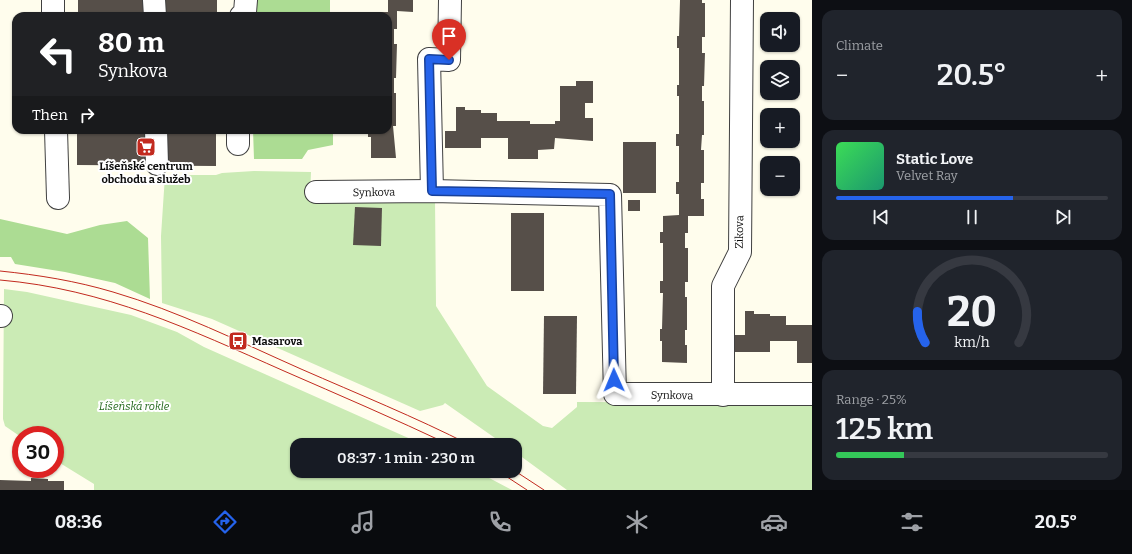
<!DOCTYPE html>
<meta charset="utf-8">
<style>
body{margin:0;font-family:Bitter,serif;background:#20242c;color:#f1f3f6;height:100vh;display:flex;flex-direction:column;font-size:15px;white-space:nowrap}
*{box-sizing:border-box;margin:0}
p{font-size:13px;color:#9ea1a6}
.icon{flex:none;width:22px;height:22px;fill:none;stroke:currentColor;stroke-width:2;stroke-linecap:round;stroke-linejoin:round}
.map{position:relative;flex:1;overflow:hidden}
.panel{display:flex;flex-direction:column;gap:10px;padding:10px;background:#0d0f14;width:320px}
.panel>*{flex:none}
.hud{position:absolute;left:12px;top:12px;width:380px;height:122px;border-radius:12px;box-shadow:0 1px 3px #0004;background:#202124;color:#fff;overflow:hidden}
.buttons{position:absolute;left:760px;top:12px;display:grid;gap:8px}
.buttons a{display:grid;place-items:center;width:40px;height:40px;border-radius:8px;background:#171b24;box-shadow:0 1px 3px #0004;font-size:20px}
.speed{position:absolute;left:12px;top:426px;display:flex;gap:8px;font-size:20px;font-weight:700;text-align:center}
.speed>*{display:grid;place-content:center;width:52px;height:52px;border-radius:50%;background:#171b24;box-shadow:0 1px 3px #0004;line-height:1}
.speed .limit{border:6px solid #d22;background:#fff;color:#111}
.pin{position:absolute;display:grid;place-items:center;width:34px;height:34px;color:#fff;margin:-41px -17px;border-radius:50% 50% 50% 0;rotate:-45deg;box-shadow:0 0 4px #0007}
.pin .icon{rotate:45deg}
.me{position:absolute;width:44px;margin:-22px;rotate:359deg;stroke-linejoin:round;filter:drop-shadow(0 0 3px #0008)}
.turn{display:flex;align-items:center;gap:14px;height:84px;padding:0 20px;font-size:18px}
.turn .icon{width:52px;height:52px;stroke-width:2.5}
.turn b{display:block;font-size:28px;line-height:34px}
.then{display:flex;align-items:center;height:38px;padding:0 20px;background:#0003;gap:8px;font-size:15px}
.big{font-size:30px;font-weight:600;line-height:1.1}
.panel .widget{flex:1;display:flex;flex-direction:column;justify-content:center;gap:6px;min-width:0;padding:0 14px;border-radius:12px;background:#20242c}
.panel .dial{align-items:center;gap:0}
.dial svg{height:104px;overflow:visible;fill:none;stroke:#363941;stroke-width:7;stroke-linecap:round;text-anchor:middle}
.dial text{fill:#f1f3f6;stroke:none}
.song{display:flex;align-items:center;gap:12px}
.cover{width:48px;height:48px;border-radius:6px;background:linear-gradient(135deg,hsl(130 70% 55%),hsl(160 70% 35%))}
.played{height:4px;border-radius:2px;background:linear-gradient(90deg,#2563eb 65%,#363941 65%)}
.keys{display:flex;justify-content:space-around;direction:ltr}
.heat{display:flex;justify-content:space-between;align-items:center;font-size:22px;direction:ltr}
.charge{height:6px;border-radius:3px;background:linear-gradient(90deg,#34c759 25%,#363941 0)}
.trip{position:absolute;left:290px;top:438px;width:232px;height:40px;border-radius:12px;background:#171b24;box-shadow:0 1px 3px #0004;font-weight:600;line-height:40px;text-align:center}
.tabs{display:flex;height:64px;justify-content:space-around;align-items:center;background:#090b0e;color:#9ea1a6}
.tabs .icon{width:28px;height:28px}
.tabs .on{color:#2563eb}
.tabs b{font-size:18px;color:#f1f3f6}
main{display:flex;flex:1;min-height:0}
.map>svg:first-child{display:block}
</style>
<main>
<div class="map">
<svg width="812" height="490" viewBox="0 0 812 490">
<rect width="100%" height="100%" fill="#fffded"/>
<g fill="#cbebb5">
<polygon points="254,171 311,172 310,197 435,199 436,306 487,386 543,426 552,428 577,407 577,402 812,403 812,490 567,490 515,452 515,445 505,445 445,403 443,405 420,411 212,319 162,303 161,236 165,175 216,175 222,173"/>
<polygon points="4,289 27,292 131,315 177,332 204,347 424,445 297,445 297,471 476,471 512,490 94,490 94,484 55,460 55,435 21,435 21,437 5,426 3,419"/>
</g>
<g fill="#acdc93">
<polygon points="253,0 330,0 330,16 254,16"/>
<polygon points="253,130 333,130 333,145 308,150 302,159 254,159"/>
<polygon points="0,219 67,234 100,225 127,221 148,238 150,299 115,283 65,272 15,264 11,257 0,257"/>
</g>
<g fill="#564f49">
<rect x="78" y="0" width="139" height="16"/>
<polygon points="388,0 413,0 413,12 397,11 397,29 394,29 394,44 397,44 396,78 394,78 394,93 396,93 396,126 393,126 396,158 371,158 371,137 368,137 368,130 388,130 388,16 372,16 372,12 388,12"/>
<polygon points="680,0 702,0 702,3 705,3 705,37 702,37 702,53 705,53 704,86 702,86 702,101 704,101 704,135 702,135 701,150 704,150 704,183 701,183 701,199 704,199 704,216 688,216 688,233 685,233 685,248 688,248 688,282 685,282 685,297 687,297 687,330 685,330 685,345 687,345 687,363 662,362 662,341 660,341 660,329 662,329 663,293 660,293 660,281 663,281 663,243 660,243 660,232 663,232 663,216 679,215 679,194 676,194 676,182 679,182 679,146 676,146 676,134 679,134 679,96 677,96 677,85 679,85 679,48 677,48 677,36 679,36"/>
<polygon points="576,81 593,81 593,103 585,103 585,118 593,118 593,141 555,138 554,149 538,150 538,159 508,159 508,138 481,138 481,148 445,148 445,131 456,131 456,107 465,107 465,110 481,110 481,113 497,113 497,121 530,121 530,124 555,124 555,121 560,121 560,86 576,86"/>
<polygon points="77,130 216,130 216,166 77,165"/>
<rect x="623" y="142" width="33" height="51"/>
<rect x="628" y="200" width="12" height="11"/>
<polygon points="355,207 382,208 381,246 353,245"/>
<rect x="511" y="213" width="33" height="78"/>
<polygon points="745,311 754,311 754,314 770,314 770,316 786,316 786,325 812,325 812,363 797,363 797,341 770,341 770,352 734,352 734,335 745,335"/>
<polygon points="544,316 577,316 576,394 543,394"/>
<polygon points="31,478 48,479 48,481 64,481 64,490 0,490 0,480 31,481"/>
</g>
<g fill="none" stroke-linecap="round" stroke-linejoin="round">
<defs>
<g id="minor">
<polyline points="53,0 53,16"/>
<polyline points="154,0 155,16"/>
<polyline points="241,16 245,12 246,0"/>
<polyline points="56,130 58,198"/>
<polyline points="156,130 157,164"/>
<polyline points="238,130 238,144"/>
<polyline points="432,191 429,59 449,60 450,0"/>
<polyline points="316,192 432,191 610,195 615,394 812,394"/>
<polyline points="0,316 1,316"/>
<polyline points="723,395 723,286 740,252 742,0"/>
</g>
</defs>
<use href="#minor" stroke="#404040" stroke-width="24"/>
<use href="#minor" stroke="#fff" stroke-width="22"/>
<g stroke="#c22a1f" stroke-width="1">
<path d="M0,271C39,275 76,281 113,292C178,311 240,342 301,369C358,394 415,417 470,445"/>
<path d="M0,280C105,289 189,329 284,371C339,395 395,419 450,445"/>
<polyline points="498,471 527,490"/>
<polyline points="515,471 544,490"/>
</g>
</g>
<g fill="none" stroke-linecap="round" stroke-linejoin="round">
<defs>
<polyline id="route" points="449,60 429,59 432,191 610,194 614,380"/>
</defs>
<use href="#route" stroke="#184099" stroke-width="10"/>
<use href="#route" stroke="#2563eb" stroke-width="7"/>
</g>
<defs>
<symbol id="supermarket-square" viewBox="-11 -11 22 22"><rect x="-9" y="-9" width="18" height="18" rx="4" fill="#c22a1f" stroke="#fff"/><path d="M-6-5.5h2.5l.6 2H6L4.5 2H-2.5L-4.4-4H-6ZM-1.5 3.2a1.3 1.3 0 1 0 .1 0ZM3 3.2a1.3 1.3 0 1 0 .1 0Z" fill="#fff"/></symbol>
<symbol id="bus-square" viewBox="-11 -11 22 22"><rect x="-9" y="-9" width="18" height="18" rx="4" fill="#c22a1f" stroke="#fff"/><path d="M-5-6H5V4H4V6H2V4H-2V6H-4V4H-5ZM-3.5-4V0h7V-4ZM-3.5 1.2v1.5H-2V1.2ZM2 1.2v1.5H3.5V1.2Z" fill="#fff"/></symbol>
</defs>
<g fill-rule="evenodd">
<use href="#supermarket-square" x="135" y="136" width="22" height="22"/>
<use href="#bus-square" x="227" y="330" width="22" height="22"/>
</g>
<g text-anchor="middle" stroke-width="4" stroke-linejoin="round" paint-order="stroke">
<g font-size="11" font-weight="bold" fill="#0d0d0d" stroke="#fff">
<text x="146" y="170">Líšeňské centrum<tspan x="146" dy="13">obchodu a služeb</tspan></text>
<text x="252" y="345" text-anchor="start">Masarova</text>
</g>
<g font-size="11" fill="#0d0d0d" stroke="#fff">
<text transform="translate(374 192) rotate(-1)" y="4">Synkova</text>
<text transform="translate(739 232) rotate(-89)" y="4">Zikova</text>
<text transform="translate(672 395) rotate(1)" y="4">Synkova</text>
</g>
<g font-size="11" font-style="italic" fill="#22671b" stroke="#fff">
<text x="134" y="410">Líšeňská rokle</text>
</g>
</g>
</svg>
<div class="buttons">
<a><svg class="icon" aria-label="sound" viewBox="0 0 24 24"><path d="M4 9h4l5-4v14l-5-4H4zM17 9q2 3 0 6"/></svg></a>
<a><svg class="icon" aria-label="layers" viewBox="0 0 24 24"><path d="M12 4l9 5-9 5-9-5zM3 14l9 5 9-5"/></svg></a>
<a>+</a>
<a>−</a>
</div>
<div class="speed"><div class="limit">30</div></div>
<div class="pin" style="left:449px;top:60px;background:#d93025"><svg class="icon" aria-label="arrive" viewBox="0 0 24 24"><path d="M6 21V4h12l-3 4 3 4H6"/></svg></div>
<svg class="me" style="left:614px;top:380px" viewBox="-20 -20 40 40"><path d="M0-17L14 15 0 8-14 15z" fill="#2563eb" stroke="#fff" stroke-width="4"/></svg>
<div class="trip">08:37 · 1 min · 230 m</div>
<div class="hud">
<div class="turn"><svg class="icon" aria-label="left" viewBox="0 0 24 24"><path d="M17 20v-9H6M10 6l-5 5 5 5"/></svg><div><b>80 m</b>Synkova</div></div>
<div class="then">Then<svg class="icon" aria-label="right" viewBox="0 0 24 24"><path d="M7 20v-9h11M14 6l5 5-5 5"/></svg></div>
</div>
</div>
<section class="panel">
<div class="widget"><p>Climate</p>
<div class="heat"><a>−</a><b class="big">20.5°</b><a>+</a></div>
</div>
<div class="widget">
<div class="song"><i class="cover"></i><div><b>Static Love</b><p>Velvet Ray</p></div></div>
<div class="played"></div>
<div class="keys"><svg class="icon" aria-label="previous" viewBox="0 0 24 24"><path d="M18 5L8 12l10 7zM5 5v14"/></svg><svg class="icon" aria-label="pause" viewBox="0 0 24 24"><path d="M8 5v14M16 5v14"/></svg><svg class="icon" aria-label="next" viewBox="0 0 24 24"><path d="M6 5l10 7-10 7zM19 5v14"/></svg></div>
</div>
<div class="widget dial"><svg viewBox="0 0 100 80">
<path d="M14 69A42 42 0 1 1 86 69"/>
<path d="M14 69A42 42 0 0 1 8 45" stroke="#2563eb"/>
<text x="50" y="56" font-size="32" font-weight="700">20</text>
<text x="50" y="72" font-size="11">km/h</text>
</svg></div>
<div class="widget"><p>Range · 25%</p><b class="big">125 km</b><div class="charge"></div></div>
</section>
</main>
<nav class="tabs">
<b>08:36</b>
<svg class="icon on" aria-label="directions" viewBox="0 0 24 24"><path d="M12 3l9 9-9 9-9-9zM9 14v-3h6M13 9l2 2-2 2"/></svg>
<svg class="icon" aria-label="music" viewBox="0 0 24 24"><path d="M9 18V5l10-2v13"/><circle cx="6" cy="18" r="3"/><circle cx="16" cy="16" r="3"/></svg>
<svg class="icon" aria-label="phone" viewBox="0 0 24 24"><path d="M5 4h4l2 5-3 2q2 4 5 5l2-3 5 2v4C11 20 4 13 5 4z"/></svg>
<svg class="icon" aria-label="climate" viewBox="0 0 24 24"><path d="M12 3v18M4 7l16 10M4 17L20 7"/></svg>
<svg class="icon" aria-label="car" viewBox="0 0 24 24"><path d="M5 17H2v-5l4-1 3-4h7l3 4 3 1v5h-3M9 17h6M6 11h13"/><circle cx="7" cy="17" r="2"/><circle cx="17" cy="17" r="2"/></svg>
<svg class="icon" aria-label="filters" viewBox="0 0 24 24"><path d="M4 7h16M4 17h16"/><circle cx="9" cy="7" r="2"/><circle cx="15" cy="17" r="2"/></svg>
<b>20.5°</b>
</nav>
